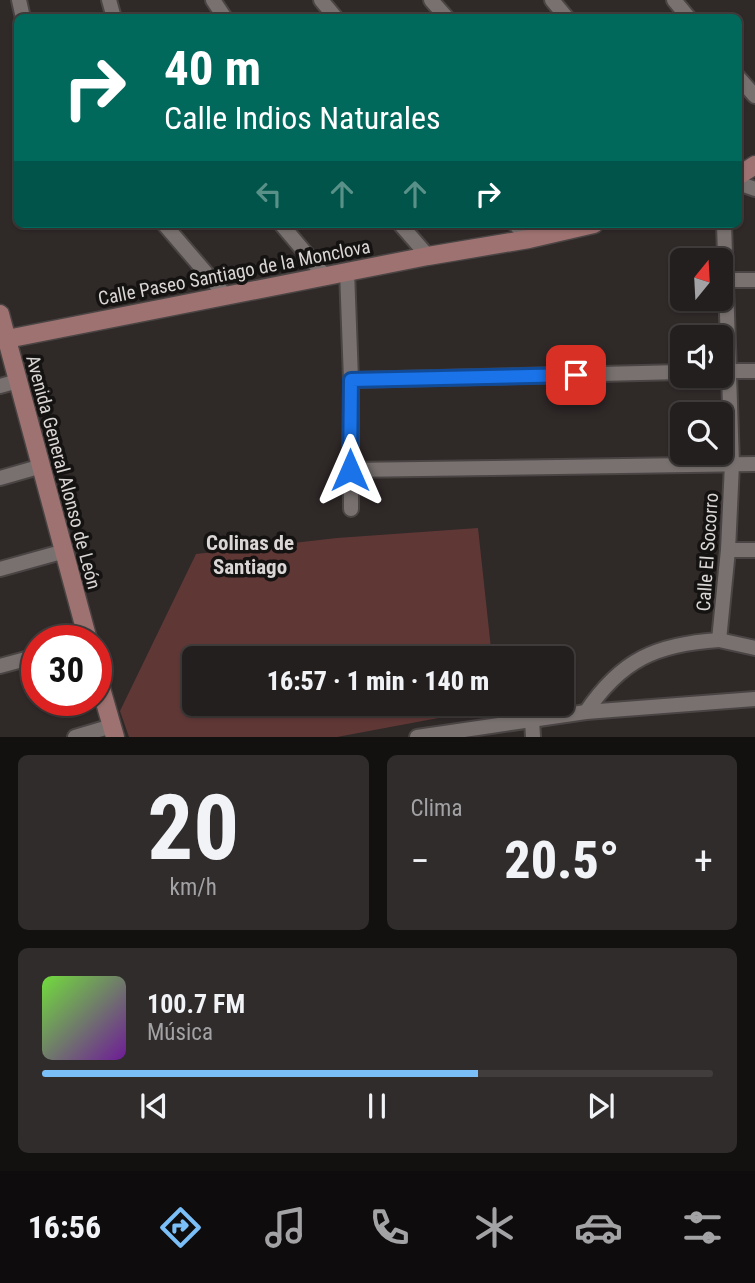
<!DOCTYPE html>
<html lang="es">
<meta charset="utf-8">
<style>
body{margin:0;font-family:"Roboto Condensed",sans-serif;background:#2f2c2b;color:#f1f3f6;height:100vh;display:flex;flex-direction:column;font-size:26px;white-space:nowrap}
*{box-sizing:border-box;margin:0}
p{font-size:23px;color:#a3a2a4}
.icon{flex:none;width:38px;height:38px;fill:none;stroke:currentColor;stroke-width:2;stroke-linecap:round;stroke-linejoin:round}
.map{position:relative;height:737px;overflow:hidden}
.side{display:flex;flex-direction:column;gap:18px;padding:18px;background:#131110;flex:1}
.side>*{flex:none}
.hud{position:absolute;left:14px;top:14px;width:728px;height:214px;border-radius:10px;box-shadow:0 2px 5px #0004,0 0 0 2px #403d3c;background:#00695c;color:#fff;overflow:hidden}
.needle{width:46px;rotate:18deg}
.fabs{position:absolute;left:670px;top:248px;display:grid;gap:14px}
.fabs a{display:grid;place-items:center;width:63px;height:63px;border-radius:10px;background:#231f1e;box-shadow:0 2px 5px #0004,0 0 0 2px #403d3c;font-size:35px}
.speed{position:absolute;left:21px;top:625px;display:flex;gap:14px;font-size:35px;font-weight:700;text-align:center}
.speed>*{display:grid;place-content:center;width:91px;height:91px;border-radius:50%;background:#231f1e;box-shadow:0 2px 5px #0004,0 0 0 2px #403d3c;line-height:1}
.speed .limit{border:10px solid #d22;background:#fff;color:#111}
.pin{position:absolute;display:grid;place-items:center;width:60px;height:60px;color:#fff;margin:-30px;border-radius:14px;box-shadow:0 4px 10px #0006}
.me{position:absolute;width:77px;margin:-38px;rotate:0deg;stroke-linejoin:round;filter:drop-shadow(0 0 5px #0008)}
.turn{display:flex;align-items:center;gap:24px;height:147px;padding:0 35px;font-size:32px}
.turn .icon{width:91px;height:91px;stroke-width:2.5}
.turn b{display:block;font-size:49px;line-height:60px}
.lanes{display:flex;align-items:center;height:66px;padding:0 35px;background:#0003;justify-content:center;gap:35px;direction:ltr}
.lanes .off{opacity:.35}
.big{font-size:52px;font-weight:800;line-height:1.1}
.side .tile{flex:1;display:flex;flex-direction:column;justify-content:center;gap:10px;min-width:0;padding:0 24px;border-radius:10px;background:#2f2c2b}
.side .dial{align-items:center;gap:0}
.dial b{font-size:91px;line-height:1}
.song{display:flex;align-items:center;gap:21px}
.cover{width:84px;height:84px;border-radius:10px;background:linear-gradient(135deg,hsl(100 70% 55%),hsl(280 70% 35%))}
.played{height:7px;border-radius:4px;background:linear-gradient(90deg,#7abff8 65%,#403d3c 65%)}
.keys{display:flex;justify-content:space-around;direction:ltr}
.heat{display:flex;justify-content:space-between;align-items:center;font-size:38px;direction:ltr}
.side .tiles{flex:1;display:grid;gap:18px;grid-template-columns:1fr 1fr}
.tile:last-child{grid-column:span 2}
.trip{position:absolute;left:182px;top:646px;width:392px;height:70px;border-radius:10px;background:#231f1e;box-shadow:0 2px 5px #0004,0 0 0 2px #403d3c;font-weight:800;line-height:70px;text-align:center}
.tab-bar{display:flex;height:112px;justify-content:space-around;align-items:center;background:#0e0c0c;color:#a3a2a4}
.tab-bar .icon{width:49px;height:49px}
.tab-bar .on{color:#7abff8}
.tab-bar b{font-size:32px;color:#f1f3f6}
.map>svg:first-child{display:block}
</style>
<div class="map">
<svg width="755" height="737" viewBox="0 0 755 737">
<rect width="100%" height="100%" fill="#2f2928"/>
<polygon fill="#5f3836" points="478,528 492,658 194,658 194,704 496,704 497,707 337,737 129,737 120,711 196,554 337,538"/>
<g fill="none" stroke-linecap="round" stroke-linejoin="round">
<defs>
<g id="street">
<polyline points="19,0 23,18"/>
<polyline points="109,0 114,18"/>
<polyline points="213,0 225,18"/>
<polyline points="321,0 336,18"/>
<polyline points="431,0 447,18"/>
<polyline points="552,0 567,18"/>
<polyline points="674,0 689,18"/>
<polyline points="738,77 755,96"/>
<polyline points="738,183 755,189"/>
<polyline points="164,224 225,295"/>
<polyline points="281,224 325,276"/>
<polyline points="400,224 428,256"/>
<polyline points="515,224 529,239"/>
<polyline points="347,271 351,380 351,509"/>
<polyline points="726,280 755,280"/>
<polyline points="722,371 755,371"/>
<polyline points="351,380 682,372"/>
<polyline points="0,386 18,381"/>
<polyline points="350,470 755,464"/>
<polyline points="0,478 42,466"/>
<polyline points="728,550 755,550"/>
<polyline points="0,569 65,551"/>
<polyline points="719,640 755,648"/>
<polyline points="0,666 37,656"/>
<path d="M586,712C621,660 656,644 719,640L728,550L732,464L724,224"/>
<polyline points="532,720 533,737"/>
<polyline points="75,737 112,726"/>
<polyline points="417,737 586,712 755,699"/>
</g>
<g id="secondary">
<polyline points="738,176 755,165"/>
<polyline points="0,314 88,640"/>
<polyline points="7,339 428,256 529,239 594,224"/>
<polyline points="96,671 115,737"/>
</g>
</defs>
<use href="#street" stroke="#4a4544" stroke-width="18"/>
<use href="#secondary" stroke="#4a4544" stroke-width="21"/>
<use href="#street" stroke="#787170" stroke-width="14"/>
<use href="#secondary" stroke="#9e7271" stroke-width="18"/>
</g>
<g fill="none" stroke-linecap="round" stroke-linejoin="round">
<defs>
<polyline id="route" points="350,470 351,380 576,375"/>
</defs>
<use href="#route" stroke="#114b97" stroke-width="18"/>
<use href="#route" stroke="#1a73e8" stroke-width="12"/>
</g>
<g text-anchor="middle" stroke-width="7" stroke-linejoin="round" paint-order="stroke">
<g font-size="19" fill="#dad6d5" stroke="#151212">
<text transform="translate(234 272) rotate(-11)" y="7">Calle Paseo Santiago de la Monclova</text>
<text transform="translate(64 472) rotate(75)" y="7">Avenida General Alonso de León</text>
<text transform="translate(707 552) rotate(-86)" y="7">Calle El Socorro</text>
</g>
<g font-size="21" font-weight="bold" fill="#dad6d5" stroke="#151212">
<text x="250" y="550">Colinas de<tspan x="250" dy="24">Santiago</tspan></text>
</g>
</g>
</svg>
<div class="fabs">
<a><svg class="needle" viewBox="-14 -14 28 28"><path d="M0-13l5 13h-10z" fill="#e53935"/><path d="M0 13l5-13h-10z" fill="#a3a2a4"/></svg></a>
<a><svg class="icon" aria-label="sound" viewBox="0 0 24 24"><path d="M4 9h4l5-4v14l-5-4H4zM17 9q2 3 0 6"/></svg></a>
<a><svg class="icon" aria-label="search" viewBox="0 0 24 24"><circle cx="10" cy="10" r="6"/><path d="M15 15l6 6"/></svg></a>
</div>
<div class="speed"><div class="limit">30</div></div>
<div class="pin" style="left:576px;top:375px;background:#d93025"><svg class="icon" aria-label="arrive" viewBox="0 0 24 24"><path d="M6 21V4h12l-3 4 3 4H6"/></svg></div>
<svg class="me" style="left:350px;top:470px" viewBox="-20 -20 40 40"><path d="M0-17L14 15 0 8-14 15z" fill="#1a73e8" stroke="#fff" stroke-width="4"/></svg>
<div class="trip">16:57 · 1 min · 140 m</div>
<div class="hud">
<div class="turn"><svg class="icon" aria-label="right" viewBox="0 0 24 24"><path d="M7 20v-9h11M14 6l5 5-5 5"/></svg><div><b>40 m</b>Calle Indios Naturales</div></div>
<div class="lanes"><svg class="icon off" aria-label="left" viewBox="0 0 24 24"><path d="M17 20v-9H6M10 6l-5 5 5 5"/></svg><svg class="icon off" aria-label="ahead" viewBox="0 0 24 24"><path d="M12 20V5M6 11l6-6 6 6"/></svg><svg class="icon off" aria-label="ahead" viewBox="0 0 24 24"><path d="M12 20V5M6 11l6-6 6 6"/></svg><svg class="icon" aria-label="right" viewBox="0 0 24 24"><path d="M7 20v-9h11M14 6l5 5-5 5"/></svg></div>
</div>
</div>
<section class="side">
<div class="tiles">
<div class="tile dial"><b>20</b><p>km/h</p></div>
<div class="tile"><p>Clima</p>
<div class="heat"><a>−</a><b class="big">20.5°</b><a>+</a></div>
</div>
<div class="tile">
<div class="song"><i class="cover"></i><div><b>100.7 FM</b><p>Música</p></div></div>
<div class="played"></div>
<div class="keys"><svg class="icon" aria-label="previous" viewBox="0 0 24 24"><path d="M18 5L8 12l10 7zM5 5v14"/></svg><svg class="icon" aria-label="pause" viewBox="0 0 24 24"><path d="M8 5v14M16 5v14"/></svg><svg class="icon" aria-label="next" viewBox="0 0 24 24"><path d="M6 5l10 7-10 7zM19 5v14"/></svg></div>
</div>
</div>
</section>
<nav class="tab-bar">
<b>16:56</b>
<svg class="icon on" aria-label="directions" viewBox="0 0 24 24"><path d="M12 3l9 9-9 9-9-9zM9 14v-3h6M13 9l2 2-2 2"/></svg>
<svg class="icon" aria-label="music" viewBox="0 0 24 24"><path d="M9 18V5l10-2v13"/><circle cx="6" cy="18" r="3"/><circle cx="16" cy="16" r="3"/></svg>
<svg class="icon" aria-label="phone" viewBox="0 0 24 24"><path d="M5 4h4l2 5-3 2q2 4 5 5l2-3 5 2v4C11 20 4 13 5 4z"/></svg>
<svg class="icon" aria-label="climate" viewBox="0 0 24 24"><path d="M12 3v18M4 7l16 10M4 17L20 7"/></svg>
<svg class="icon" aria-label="car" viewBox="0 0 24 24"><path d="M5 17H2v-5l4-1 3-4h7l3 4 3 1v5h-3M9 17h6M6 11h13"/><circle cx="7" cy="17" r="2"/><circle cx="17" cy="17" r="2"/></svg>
<svg class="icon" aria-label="filters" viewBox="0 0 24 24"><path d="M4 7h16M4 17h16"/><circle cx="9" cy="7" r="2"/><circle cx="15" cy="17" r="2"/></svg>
</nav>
